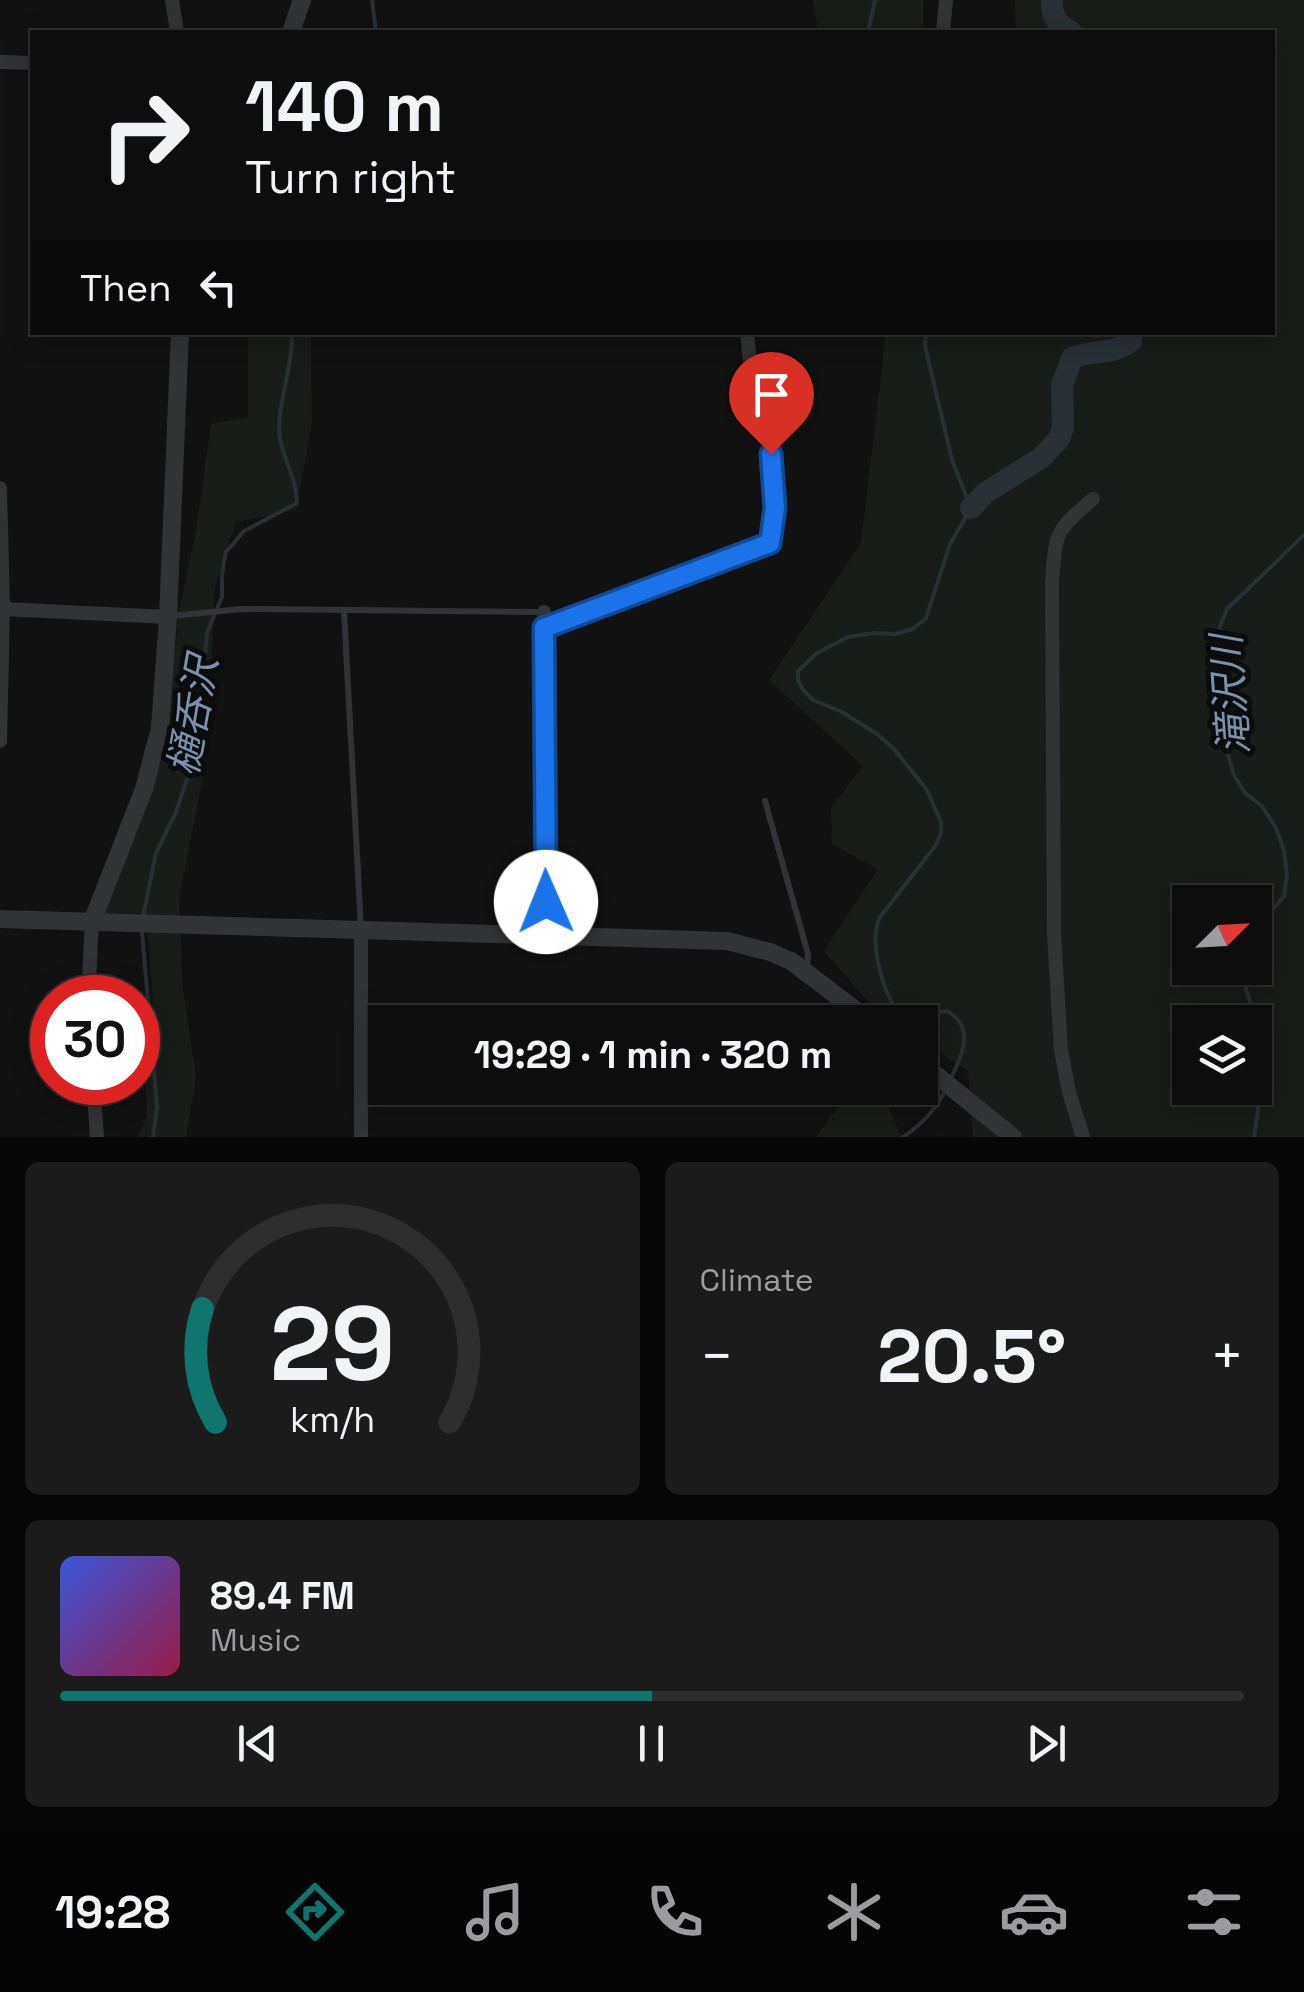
<!DOCTYPE html>
<meta charset="utf-8">
<style>
body{margin:0;font-family:"Space Grotesk","Noto Sans JP",sans-serif;background:#1b1b1c;color:#f1f3f6;height:100vh;display:flex;flex-direction:column;font-size:38px;white-space:nowrap}
*{box-sizing:border-box;margin:0}
p{font-size:32px;color:#9a9c9e}
.icon{flex:none;width:55px;height:55px;fill:none;stroke:currentColor;stroke-width:2;stroke-linecap:round;stroke-linejoin:round}
.map{position:relative;height:1137px;overflow:hidden}
.panel{display:flex;flex-direction:column;gap:25px;padding:25px;background:#070708;flex:1}
.panel>*{flex:none}
.banner{position:absolute;left:30px;top:30px;width:1245px;height:305px;border-radius:0px;box-shadow:0 5px 25px #0003,0 0 0 2px #2d2d2e;background:#0d0d0e;color:#f1f3f6;overflow:hidden}
.needle{width:65px;rotate:66deg}
.buttons{position:absolute;left:1172px;top:885px;display:grid;gap:20px}
.buttons a{display:grid;place-items:center;width:100px;height:100px;border-radius:0px;background:#0d0d0e;box-shadow:0 5px 25px #0003,0 0 0 2px #2d2d2e;font-size:50px}
.speed{position:absolute;left:30px;top:975px;display:flex;gap:20px;font-size:50px;font-weight:700;text-align:center}
.speed>*{display:grid;place-content:center;width:130px;height:130px;border-radius:50%;background:#0d0d0e;box-shadow:0 5px 25px #0003,0 0 0 2px #2d2d2e;line-height:1}
.speed .limit{border:15px solid #d22;background:#fff;color:#111}
.pin{position:absolute;display:grid;place-items:center;width:85px;height:85px;color:#fff;margin:-102px -42px;border-radius:50% 50% 50% 0;rotate:-45deg;box-shadow:0 0 10px #0007}
.pin .icon{rotate:45deg}
.me{position:absolute;width:110px;margin:-55px;rotate:359deg;stroke-linejoin:round;filter:drop-shadow(0 0 8px #0008)}
.turn{display:flex;align-items:center;gap:35px;height:210px;padding:0 50px;font-size:45px}
.turn .icon{width:130px;height:130px;stroke-width:2.5}
.turn b{display:block;font-size:70px;line-height:85px}
.then{display:flex;align-items:center;height:95px;padding:0 50px;background:#0003;gap:20px;font-size:38px}
.big{font-size:75px;font-weight:600;line-height:1.1}
.panel .tile{flex:1;display:flex;flex-direction:column;justify-content:center;gap:15px;min-width:0;padding:0 35px;border-radius:15px;background:#1b1b1c}
.panel .dial{align-items:center;gap:0}
.dial svg{height:260px;overflow:visible;fill:none;stroke:#2d2d2e;stroke-width:7;stroke-linecap:round;text-anchor:middle}
.dial text{fill:#f1f3f6;stroke:none}
.song{display:flex;align-items:center;gap:30px}
.cover{width:120px;height:120px;border-radius:15px;background:linear-gradient(135deg,hsl(230 70% 55%),hsl(340 70% 35%))}
.played{height:10px;border-radius:5px;background:linear-gradient(90deg,#0f766e 50%,#2d2d2e 50%)}
.keys{display:flex;justify-content:space-around;direction:ltr}
.heat{display:flex;justify-content:space-between;align-items:center;font-size:55px;direction:ltr}
.panel .tiles{flex:1;display:grid;gap:25px;grid-template-columns:1fr 1fr}
.tile:last-child{grid-column:span 2}
.trip{position:absolute;left:368px;top:1005px;width:570px;height:100px;border-radius:0px;background:#0d0d0e;box-shadow:0 5px 25px #0003,0 0 0 2px #2d2d2e;font-weight:600;line-height:100px;text-align:center}
.tabs{display:flex;height:160px;justify-content:space-around;align-items:center;background:#050506;color:#9a9c9e}
.tabs .icon{width:70px;height:70px}
.tabs .selected{color:#0f766e}
.tabs b{font-size:45px;color:#f1f3f6}
.map>svg:first-child{display:block}
</style>
<div class="map">
<svg width="1304" height="1137" viewBox="0 0 1304 1137">
<rect width="100%" height="100%" fill="#111112"/>
<g fill="#181d19" fill-rule="evenodd">
<polygon points="813,0 923,0 923,32 818,32"/>
<path d="M1015,0H1304V1137H973L968,1071L920,1040V1022H893L876,1011L824,951L878,869L832,844L831,808L863,766L769,680L861,543L886,333L1272,332V32H1016ZM1190,902H1255V968H1190ZM1190,1022H1255V1088H1190Z"/>
<polygon points="248,333 308,333 311,336 312,424 296,510 236,522 215,587 207,755 179,900 183,989 196,1077 186,1137 138,1137 147,1116 145,1064 138,1069 138,1014 154,1014 146,913 104,913 150,799 165,747 179,610 196,532 211,424 248,417"/>
<polygon points="851,1088 879,1088 902,1137 816,1137"/>
</g>
<g fill="none" stroke-linecap="round" stroke-linejoin="round">
<g stroke="#282f35" stroke-width="4">
<polyline points="372,0 376,32"/>
<polyline points="868,32 875,0"/>
<path d="M926,332L925,346L952,460L971,508L950,544L926,618L913,629L895,634L873,633L848,637L817,653L798,671V680L803,690L813,700L842,712L877,734L894,749L927,790L941,822V833L936,845L880,917C868,943 883,993 900,1015L913,1016L947,1011C976,1027 962,1056 950,1080"/>
<path d="M143,917L156,853L176,812L191,767L201,707L207,633L222,597V574L226,552L244,531L297,503C297,477 279,453 279,427C280,395 293,365 292,332"/>
<polyline points="1255,918 1276,906 1284,896 1287,875 1284,851 1276,828 1262,806 1245,793 1234,775 1228,755 1224,685 1219,647 1220,626 1227,609 1304,535"/>
<polyline points="142,932 157,1106 153,1137"/>
<path d="M1241,968C1244,994 1259,1017 1263,1043C1266,1073 1258,1107 1254,1137"/>
<path d="M903,1137C921,1125 937,1108 946,1089"/>
</g>
<g stroke="#282f35" stroke-width="22">
<path d="M1052,0C1051,16 1057,24 1071,32"/>
<path d="M971,508L985,493L1041,458L1059,439L1063,428L1062,385L1072,358C1092,349 1113,356 1131,341V332"/>
</g>
<g stroke="#323337" stroke-width="6">
<polyline points="344,611 361,929"/>
<polyline points="171,616 242,609 543,612"/>
<polyline points="765,801 808,954 807,970"/>
</g>
<g stroke="#323337" stroke-width="14">
<polyline points="172,0 177,32"/>
<polyline points="943,32 946,0"/>
<polyline points="0,62 32,63"/>
<polyline points="0,488 3,609 0,741"/>
<polyline points="3,609 168,617"/>
<polyline points="544,612 547,935"/>
<polyline points="544,628 770,543 775,508 769,427 750,362 747,332"/>
<polyline points="361,931 361,1137"/>
<polyline points="88,998 92,922"/>
<polyline points="93,1082 97,1137"/>
<path d="M1083,1137L1069,1092L1061,1050L1054,934L1052,582C1056,532 1054,532 1093,499"/>
</g>
<g stroke="#323337" stroke-width="18">
<polyline points="291,32 302,0"/>
<polyline points="0,919 727,941 770,952 791,961 871,1022"/>
<polyline points="92,922 144,789 160,728 168,617 180,332"/>
<polyline points="920,1062 1013,1137"/>
</g>
</g>
<g fill="none" stroke-linecap="round" stroke-linejoin="round">
<defs>
<polyline id="route" points="546,902 544,628 770,543 775,508 771,454"/>
</defs>
<use href="#route" stroke="#114b97" stroke-width="25"/>
<use href="#route" stroke="#1a73e8" stroke-width="18"/>
</g>
<g text-anchor="middle" stroke-width="10" stroke-linejoin="round" paint-order="stroke">
<g font-size="40" font-style="italic" fill="#7c92ac" stroke="#0c0c0d">
<text transform="translate(1230 695) rotate(-94)" y="14">滝沢川</text>
<text transform="translate(193 716) rotate(-80)" y="14">樋呑沢</text>
</g>
</g>
</svg>
<div class="buttons">
<a><svg class="needle" viewBox="-14 -14 28 28"><path d="M0-13l5 13h-10z" fill="#e53935"/><path d="M0 13l5-13h-10z" fill="#9a9c9e"/></svg></a>
<a><svg class="icon" aria-label="layers" viewBox="0 0 24 24"><path d="M12 4l9 5-9 5-9-5zM3 14l9 5 9-5"/></svg></a>
</div>
<div class="speed"><div class="limit">30</div></div>
<div class="pin" style="left:771px;top:454px;background:#d93025"><svg class="icon" aria-label="arrive" viewBox="0 0 24 24"><path d="M6 21V4h12l-3 4 3 4H6"/></svg></div>
<svg class="me" style="left:546px;top:902px" viewBox="-20 -20 40 40"><circle r="19" fill="#fff"/><path d="M0-13L10 11 0 6-10 11z" fill="#1a73e8"/></svg>
<div class="trip">19:29 · 1 min · 320 m</div>
<div class="banner">
<div class="turn"><svg class="icon" aria-label="right" viewBox="0 0 24 24"><path d="M7 20v-9h11M14 6l5 5-5 5"/></svg><div><b>140 m</b>Turn right</div></div>
<div class="then">Then<svg class="icon" aria-label="left" viewBox="0 0 24 24"><path d="M17 20v-9H6M10 6l-5 5 5 5"/></svg></div>
</div>
</div>
<section class="panel">
<div class="tiles">
<div class="tile dial"><svg viewBox="0 0 100 80">
<path d="M14 69A42 42 0 1 1 86 69"/>
<path d="M14 69A42 42 0 0 1 10 34" stroke="#0f766e"/>
<text x="50" y="56" font-size="32" font-weight="700">29</text>
<text x="50" y="72" font-size="11">km/h</text>
</svg></div>
<div class="tile"><p>Climate</p>
<div class="heat"><a>−</a><b class="big">20.5°</b><a>+</a></div>
</div>
<div class="tile">
<div class="song"><i class="cover"></i><div><b>89.4 FM</b><p>Music</p></div></div>
<div class="played"></div>
<div class="keys"><svg class="icon" aria-label="previous" viewBox="0 0 24 24"><path d="M18 5L8 12l10 7zM5 5v14"/></svg><svg class="icon" aria-label="pause" viewBox="0 0 24 24"><path d="M8 5v14M16 5v14"/></svg><svg class="icon" aria-label="next" viewBox="0 0 24 24"><path d="M6 5l10 7-10 7zM19 5v14"/></svg></div>
</div>
</div>
</section>
<nav class="tabs">
<b>19:28</b>
<svg class="icon selected" aria-label="directions" viewBox="0 0 24 24"><path d="M12 3l9 9-9 9-9-9zM9 14v-3h6M13 9l2 2-2 2"/></svg>
<svg class="icon" aria-label="music" viewBox="0 0 24 24"><path d="M9 18V5l10-2v13"/><circle cx="6" cy="18" r="3"/><circle cx="16" cy="16" r="3"/></svg>
<svg class="icon" aria-label="phone" viewBox="0 0 24 24"><path d="M5 4h4l2 5-3 2q2 4 5 5l2-3 5 2v4C11 20 4 13 5 4z"/></svg>
<svg class="icon" aria-label="climate" viewBox="0 0 24 24"><path d="M12 3v18M4 7l16 10M4 17L20 7"/></svg>
<svg class="icon" aria-label="car" viewBox="0 0 24 24"><path d="M5 17H2v-5l4-1 3-4h7l3 4 3 1v5h-3M9 17h6M6 11h13"/><circle cx="7" cy="17" r="2"/><circle cx="17" cy="17" r="2"/></svg>
<svg class="icon" aria-label="filters" viewBox="0 0 24 24"><path d="M4 7h16M4 17h16"/><circle cx="9" cy="7" r="2"/><circle cx="15" cy="17" r="2"/></svg>
</nav>
